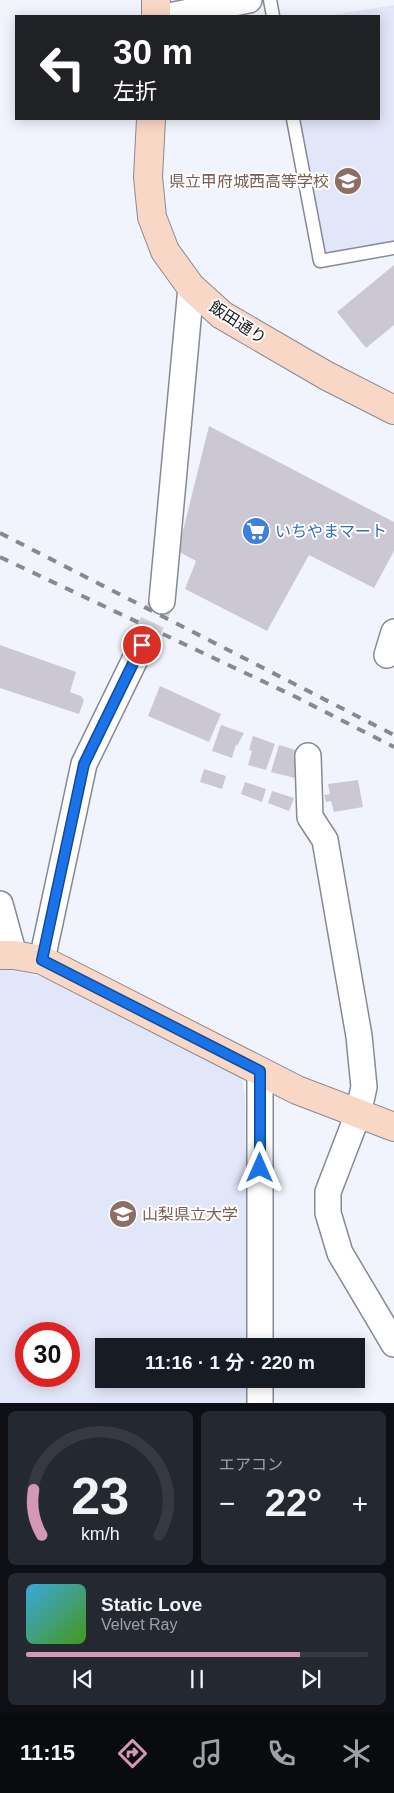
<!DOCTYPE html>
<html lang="ja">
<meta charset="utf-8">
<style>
body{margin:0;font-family:Arial,"Noto Sans JP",sans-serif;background:#242831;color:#f1f3f6;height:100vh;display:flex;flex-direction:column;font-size:19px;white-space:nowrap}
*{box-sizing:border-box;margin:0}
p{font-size:16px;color:#9ea1a6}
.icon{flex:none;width:28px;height:28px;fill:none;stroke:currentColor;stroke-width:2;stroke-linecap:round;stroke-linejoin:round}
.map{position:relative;height:1403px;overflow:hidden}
.sheet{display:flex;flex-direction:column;gap:8px;padding:8px;background:#0d0f14;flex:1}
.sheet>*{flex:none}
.top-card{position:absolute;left:15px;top:15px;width:365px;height:105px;border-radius:0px;box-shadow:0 2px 12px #0003;background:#202124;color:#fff;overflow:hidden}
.speed{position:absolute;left:15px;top:1322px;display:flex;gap:10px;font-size:25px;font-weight:700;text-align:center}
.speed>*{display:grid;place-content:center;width:65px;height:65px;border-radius:50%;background:#171b24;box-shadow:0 2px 12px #0003;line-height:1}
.speed .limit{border:8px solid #d22;background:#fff;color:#111}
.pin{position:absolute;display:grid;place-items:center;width:42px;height:42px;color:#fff;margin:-21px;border:2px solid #fff;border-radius:50%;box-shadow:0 1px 5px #0007}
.me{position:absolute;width:55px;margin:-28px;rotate:0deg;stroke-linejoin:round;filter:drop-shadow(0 0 4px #0008)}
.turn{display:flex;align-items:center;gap:18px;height:105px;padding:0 15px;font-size:22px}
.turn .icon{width:65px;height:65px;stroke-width:2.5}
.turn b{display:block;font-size:35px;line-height:42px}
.big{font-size:38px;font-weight:700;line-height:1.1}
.sheet .tile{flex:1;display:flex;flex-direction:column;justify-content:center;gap:8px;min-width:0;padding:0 18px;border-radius:8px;background:#242831}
.sheet .dial{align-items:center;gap:0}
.dial svg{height:130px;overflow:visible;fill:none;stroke:#363941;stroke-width:7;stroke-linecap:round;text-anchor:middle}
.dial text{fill:#f1f3f6;stroke:none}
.song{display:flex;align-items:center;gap:15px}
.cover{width:60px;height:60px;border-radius:8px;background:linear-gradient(135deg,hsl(200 70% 55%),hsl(100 70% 35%))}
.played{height:5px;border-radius:2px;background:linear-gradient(90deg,#d498b7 80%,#363941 80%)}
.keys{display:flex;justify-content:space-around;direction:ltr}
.heat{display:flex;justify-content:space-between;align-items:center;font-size:28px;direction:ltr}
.sheet .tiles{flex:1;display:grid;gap:8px;grid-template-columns:1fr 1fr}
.tile:last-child{grid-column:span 2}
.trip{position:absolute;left:95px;top:1338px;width:270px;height:50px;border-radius:0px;background:#171b24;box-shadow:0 2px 12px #0003;font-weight:700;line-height:50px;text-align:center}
.menu{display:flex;height:80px;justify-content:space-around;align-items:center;background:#090b0e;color:#9ea1a6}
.menu .icon{width:35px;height:35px}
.menu .current{color:#d498b7}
.menu b{font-size:22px;color:#f1f3f6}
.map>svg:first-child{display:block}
</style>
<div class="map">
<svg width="394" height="1403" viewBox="0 0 394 1403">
<rect width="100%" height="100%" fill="#f2f4fd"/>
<g fill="#e2e6f9" fill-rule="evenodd">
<polygon points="394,5 394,243 319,255 290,119 379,119 379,16 326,16"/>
<path d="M0,968L52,979L240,1071L245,1094L248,1346H104V1379H248L249,1403H0ZM26,1334H69V1376H26Z"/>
</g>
<g fill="#ccc8d3">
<polygon points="394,265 394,325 366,348 337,312"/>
<polygon points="209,426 394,522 394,551 374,588 309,555 267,631 185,589 196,561 178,551"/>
<polygon points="0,645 76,672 70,692 81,696 84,700 79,714 0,688"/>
<polygon points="160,686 221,714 209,742 148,716"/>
<polygon points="221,725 244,733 237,746 236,744 232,758 212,751"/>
<polygon points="253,736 275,744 266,770 248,765 252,751 249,750"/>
<polygon points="279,745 302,752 295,778 271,772"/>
<polygon points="204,769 226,776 222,789 200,782"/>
<polygon points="358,780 363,807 334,812 331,801 326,802 324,795 330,794 328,784"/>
<polygon points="245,782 266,789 262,802 241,794"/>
<polygon points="272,791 294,798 289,811 268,803"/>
</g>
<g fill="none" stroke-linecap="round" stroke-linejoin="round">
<polyline stroke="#d1d3db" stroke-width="25" stroke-dasharray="25 12" stroke-linecap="butt" points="142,645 162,601"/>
<defs>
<g id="lane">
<polyline points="270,0 273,16"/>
<polyline points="293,119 320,261 394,248"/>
</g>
<g id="street">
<polyline points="169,16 249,0"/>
<polyline points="162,601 191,287"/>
<polyline points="387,655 394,632"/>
<polyline points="308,756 310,817 325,840 359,1036 364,1087 358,1114 328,1192 328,1213 340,1253 394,1344"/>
<polyline points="0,904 14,955"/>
<polyline points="42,960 84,764 142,645"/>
<polyline points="260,1346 260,1071"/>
<polyline points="260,1403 260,1379"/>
</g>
<g id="secondary">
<polyline points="156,16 156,0"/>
<polyline points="151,119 148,177 152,217 165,251 191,287 222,315 327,376 394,410"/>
<polyline points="0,955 14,955 42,960 297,1090 394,1127"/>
</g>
</defs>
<use href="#lane" stroke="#878994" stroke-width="15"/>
<use href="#street" stroke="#878994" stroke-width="28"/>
<use href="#secondary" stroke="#878994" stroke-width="30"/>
<use href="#lane" stroke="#fff" stroke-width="12"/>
<use href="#street" stroke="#fff" stroke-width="25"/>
<use href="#secondary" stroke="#f8d7c6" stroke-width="28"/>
<g stroke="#888990" stroke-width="4" stroke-dasharray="9 9" stroke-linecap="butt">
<polyline points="0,533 394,735"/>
<polyline points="0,557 296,697 394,747"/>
</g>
</g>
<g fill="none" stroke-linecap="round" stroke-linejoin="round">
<defs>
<polyline id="route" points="142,645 84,764 42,960 260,1071 260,1168"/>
</defs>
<use href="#route" stroke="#114b97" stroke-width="12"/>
<use href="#route" stroke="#1a73e8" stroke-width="9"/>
</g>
<defs>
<symbol id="school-disc" viewBox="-11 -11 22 22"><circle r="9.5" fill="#8d6e63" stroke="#fff"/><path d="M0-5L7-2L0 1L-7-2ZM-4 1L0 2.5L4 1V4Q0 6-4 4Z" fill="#fff"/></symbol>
<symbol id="supermarket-disc" viewBox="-11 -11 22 22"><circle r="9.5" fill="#3f7fe0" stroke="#fff"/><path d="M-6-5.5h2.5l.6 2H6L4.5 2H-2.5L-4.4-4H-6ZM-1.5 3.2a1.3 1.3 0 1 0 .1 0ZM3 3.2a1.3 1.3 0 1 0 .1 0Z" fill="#fff"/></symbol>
<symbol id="university-disc" viewBox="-11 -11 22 22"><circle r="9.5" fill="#8d6e63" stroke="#fff"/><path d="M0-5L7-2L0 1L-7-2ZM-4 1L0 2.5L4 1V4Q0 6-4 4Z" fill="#fff"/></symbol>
</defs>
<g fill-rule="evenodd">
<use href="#school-disc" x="332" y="165" width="32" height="32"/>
<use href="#supermarket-disc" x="240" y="515" width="32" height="32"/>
<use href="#university-disc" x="107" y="1198" width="32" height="32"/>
</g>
<g text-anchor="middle" stroke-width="4" stroke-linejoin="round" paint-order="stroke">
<g font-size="16" fill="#785e54" stroke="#fff" text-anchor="end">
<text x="329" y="187">県立甲府城西高等学校</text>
<text x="142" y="1220" text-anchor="start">山梨県立大学</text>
</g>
<g font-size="16" fill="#17181c" stroke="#fff">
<text transform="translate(238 322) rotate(33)" y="6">飯田通り</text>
</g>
<g font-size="16" fill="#366cbe" stroke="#fff" text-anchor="start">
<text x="275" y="537">いちやまマート</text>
</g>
</g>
</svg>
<div class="speed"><div class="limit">30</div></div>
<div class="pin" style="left:142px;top:645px;background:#d93025"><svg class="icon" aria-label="arrive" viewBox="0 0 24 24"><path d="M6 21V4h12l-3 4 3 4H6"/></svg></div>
<svg class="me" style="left:260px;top:1168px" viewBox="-20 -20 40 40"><path d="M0-17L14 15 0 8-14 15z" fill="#1a73e8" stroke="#fff" stroke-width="4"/></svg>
<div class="trip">11:16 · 1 分 · 220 m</div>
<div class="top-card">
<div class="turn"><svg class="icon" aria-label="left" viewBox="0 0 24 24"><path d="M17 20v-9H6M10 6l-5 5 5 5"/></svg><div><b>30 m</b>左折</div></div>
</div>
</div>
<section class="sheet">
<div class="tiles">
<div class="tile dial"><svg viewBox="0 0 100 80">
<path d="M14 69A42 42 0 1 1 86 69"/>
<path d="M14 69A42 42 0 0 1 9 41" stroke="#d498b7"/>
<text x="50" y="56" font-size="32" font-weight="700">23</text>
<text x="50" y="72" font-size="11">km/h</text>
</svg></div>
<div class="tile"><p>エアコン</p>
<div class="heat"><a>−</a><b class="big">22°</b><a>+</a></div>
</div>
<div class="tile">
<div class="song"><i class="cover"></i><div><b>Static Love</b><p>Velvet Ray</p></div></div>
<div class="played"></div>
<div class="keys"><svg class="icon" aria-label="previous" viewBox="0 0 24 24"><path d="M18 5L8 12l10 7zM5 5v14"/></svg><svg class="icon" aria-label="pause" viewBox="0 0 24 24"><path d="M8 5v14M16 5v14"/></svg><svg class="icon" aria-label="next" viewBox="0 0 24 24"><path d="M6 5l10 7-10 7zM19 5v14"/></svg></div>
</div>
</div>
</section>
<nav class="menu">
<b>11:15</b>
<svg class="icon current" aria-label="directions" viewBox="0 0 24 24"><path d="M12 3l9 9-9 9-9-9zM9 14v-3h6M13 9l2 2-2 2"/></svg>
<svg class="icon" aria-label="music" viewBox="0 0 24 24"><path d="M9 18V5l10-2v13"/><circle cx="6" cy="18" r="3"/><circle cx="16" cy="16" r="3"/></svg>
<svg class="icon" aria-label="phone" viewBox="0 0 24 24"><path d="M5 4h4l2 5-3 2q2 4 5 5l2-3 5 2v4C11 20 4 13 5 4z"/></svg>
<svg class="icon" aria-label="climate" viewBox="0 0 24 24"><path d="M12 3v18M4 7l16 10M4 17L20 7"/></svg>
</nav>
